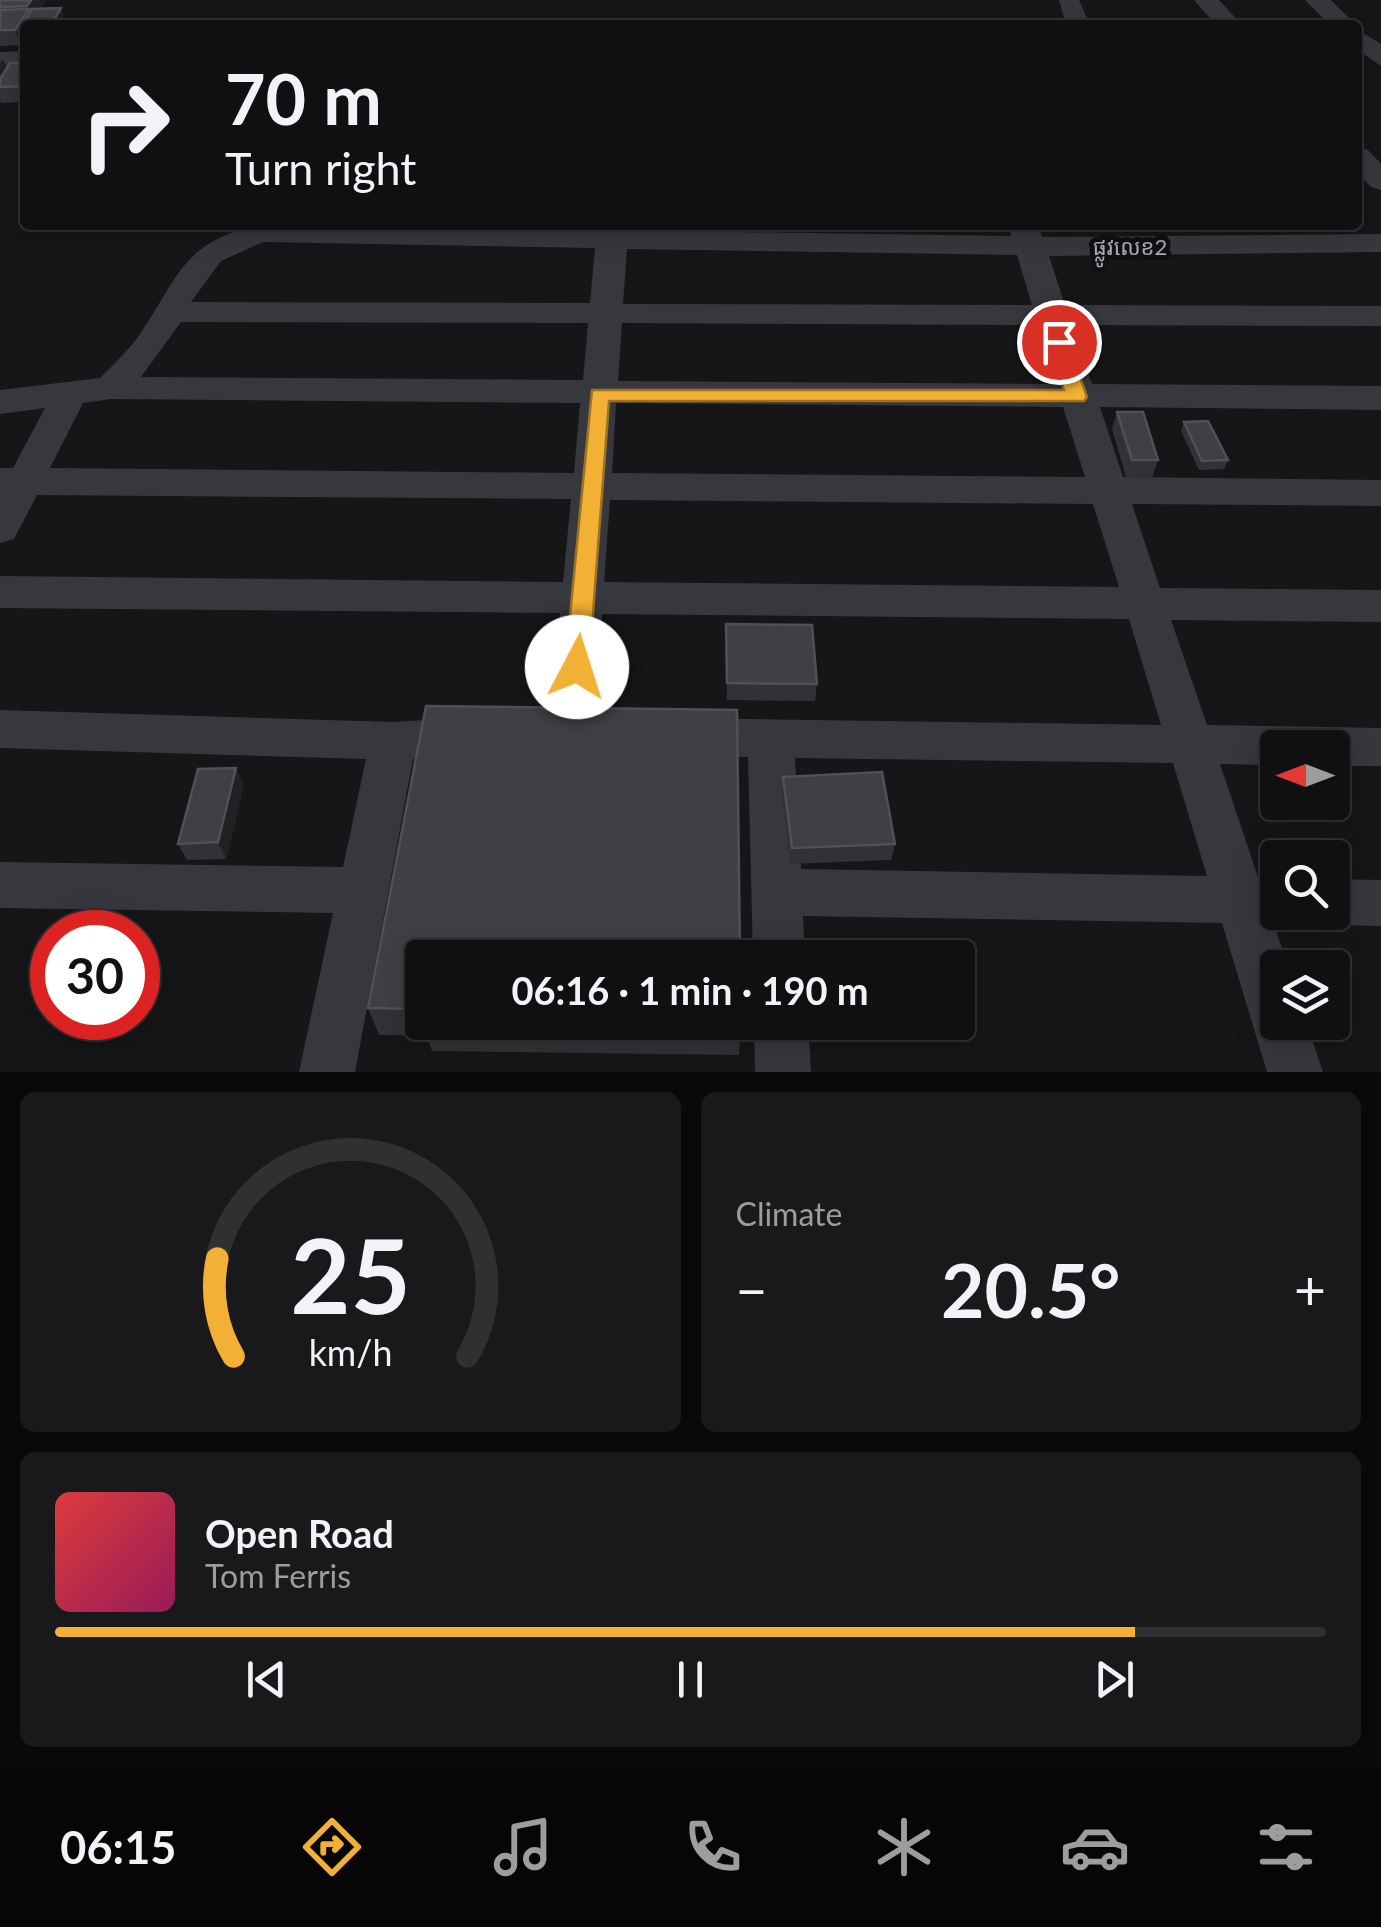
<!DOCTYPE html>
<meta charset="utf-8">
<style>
body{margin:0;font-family:Lato,"Noto Sans Khmer",sans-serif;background:#19191b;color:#f1f3f6;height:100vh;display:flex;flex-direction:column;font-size:38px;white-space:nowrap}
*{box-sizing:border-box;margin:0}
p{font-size:32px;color:#9c9d9f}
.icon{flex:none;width:55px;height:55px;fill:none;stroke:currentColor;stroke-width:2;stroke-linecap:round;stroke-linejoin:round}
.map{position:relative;height:1072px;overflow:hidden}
.drawer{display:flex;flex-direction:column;gap:20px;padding:20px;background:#09090a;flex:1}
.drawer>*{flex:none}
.banner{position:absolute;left:20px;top:20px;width:1342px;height:210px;border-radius:10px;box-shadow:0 5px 25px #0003,0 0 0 2px #303032;background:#101012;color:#f1f3f6;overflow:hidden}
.needle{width:65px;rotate:270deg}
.tools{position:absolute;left:1260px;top:730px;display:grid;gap:20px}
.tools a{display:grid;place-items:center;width:90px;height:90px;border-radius:10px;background:#101012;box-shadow:0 5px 25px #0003,0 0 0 2px #303032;font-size:50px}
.speed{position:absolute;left:30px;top:910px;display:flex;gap:20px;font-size:50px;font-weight:700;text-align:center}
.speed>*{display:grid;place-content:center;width:130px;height:130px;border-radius:50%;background:#101012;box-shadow:0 5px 25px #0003,0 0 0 2px #303032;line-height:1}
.speed .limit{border:15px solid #d22;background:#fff;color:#111}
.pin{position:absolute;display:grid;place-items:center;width:85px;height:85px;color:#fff;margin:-42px;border:5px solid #fff;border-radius:50%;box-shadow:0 2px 10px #0007}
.me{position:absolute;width:110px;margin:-55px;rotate:5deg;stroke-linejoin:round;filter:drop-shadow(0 0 8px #0008)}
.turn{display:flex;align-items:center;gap:35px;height:210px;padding:0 40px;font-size:45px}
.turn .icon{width:130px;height:130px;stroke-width:2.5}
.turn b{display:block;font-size:70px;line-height:85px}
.big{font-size:75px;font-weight:700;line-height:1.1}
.drawer .tile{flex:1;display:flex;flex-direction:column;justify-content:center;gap:15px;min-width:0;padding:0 35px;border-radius:15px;background:#19191b}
.drawer .dial{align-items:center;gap:0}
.dial svg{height:260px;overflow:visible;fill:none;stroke:#303032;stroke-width:7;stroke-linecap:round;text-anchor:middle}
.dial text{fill:#f1f3f6;stroke:none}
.song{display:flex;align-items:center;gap:30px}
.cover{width:120px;height:120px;border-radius:15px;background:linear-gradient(135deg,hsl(0 70% 55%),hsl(330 70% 35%))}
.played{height:10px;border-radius:5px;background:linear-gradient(90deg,#f2b134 85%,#303032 85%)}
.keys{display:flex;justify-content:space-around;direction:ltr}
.heat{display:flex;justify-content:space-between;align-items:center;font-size:55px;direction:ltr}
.drawer .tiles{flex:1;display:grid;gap:20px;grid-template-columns:1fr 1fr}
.tile:last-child{grid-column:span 2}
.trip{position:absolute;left:405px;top:940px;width:570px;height:100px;border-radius:10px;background:#101012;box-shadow:0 5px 25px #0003,0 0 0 2px #303032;font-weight:700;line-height:100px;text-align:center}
.menu{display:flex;height:160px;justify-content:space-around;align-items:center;background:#060607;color:#9c9d9f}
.menu .icon{width:70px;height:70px}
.menu .active{color:#f2b134}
.menu b{font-size:45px;color:#f1f3f6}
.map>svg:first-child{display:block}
</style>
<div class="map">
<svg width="1381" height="1072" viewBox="0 0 1381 1072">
<rect width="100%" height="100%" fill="#161618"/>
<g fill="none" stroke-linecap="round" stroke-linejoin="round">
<g fill="#37383d" fill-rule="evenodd">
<polygon points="1059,0 1079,0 1090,25 1066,25"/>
<polygon points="1194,0 1219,0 1242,25 1216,25"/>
<polygon points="1305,0 1331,0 1356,25 1330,25"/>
<polygon points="1358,30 1381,44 1381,66 1358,50"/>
<polygon points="25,51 25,67 0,68 0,52"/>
<polygon points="1358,147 1368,150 1381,164 1381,190 1371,187 1358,173"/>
<path d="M258,225L1011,236L1008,225H1038L1042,237L1381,234V252L1049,256L1065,305L1381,306V326L1072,325L1092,384L1381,386V410L1100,407L1123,477L1381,480V506L1132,504L1160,588L1381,590V622L1171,620L1207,725L1381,728V766H1332V748H1278V765L1220,764L1258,877L1278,878V912H1298L1296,918L1274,924L1288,968H1278V1022H1306L1323,1072H1267L1222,923L803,916L805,958H753L748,757L685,756L669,750L662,737L669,724L685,718L1161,725L1129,619L602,614L594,736L587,749L571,755L555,749L548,736L560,613L0,608V576L563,582L571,499L37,495L14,539L0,543V468H13L45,408L0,414V390L100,378C115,363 131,348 142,331C180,274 183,243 258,225ZM263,242L595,248L590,303L191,302L221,261ZM627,249L1017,255L1032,305L623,304ZM181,322L588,323L583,380L141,377ZM622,323L1038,325L1056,384L618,381ZM111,399L580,403L574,473L50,468L83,403ZM616,403L1063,407L1085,477L612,473ZM610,500L1093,504L1119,587L604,582ZM795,758L1173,763L1207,876L801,869Z"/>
<polygon points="0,710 393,722 472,717 488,723 495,736 488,749 472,755 413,759 355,1072 299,1072 333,913 0,908 0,862 343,867 366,759 0,748"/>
<polygon points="1332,879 1381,880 1381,926 1332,925 1314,919 1311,912 1332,912"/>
<polygon points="754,1022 808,1022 811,1072 755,1072"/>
</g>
</g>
<g fill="#323236">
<polygon points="0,0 46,0 41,9 61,8 66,23 25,25 25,45 23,42 21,45 0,46"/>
<polygon points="0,59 7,68 25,63 25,102 1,103 0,99"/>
<polygon points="1117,412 1158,460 1152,478 1126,477 1112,429"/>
<polygon points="1184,422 1228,460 1224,469 1199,470 1181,431"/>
<polygon points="726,624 817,684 815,701 727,700"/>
<polygon points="783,777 895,844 891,860 790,864 782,793"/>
<polygon points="244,784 226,859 187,860 178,844"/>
<polygon points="422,958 422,1022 741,1022 739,1055 432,1051 427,1036 379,1035 368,1008"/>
</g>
<g fill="#212124">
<polygon points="31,0 46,0 33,21 19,30 23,42 21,45 15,30 28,10 27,6"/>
<polygon points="61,8 66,23 65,25 51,25"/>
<polygon points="3,59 10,75 0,87 0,64"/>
<polygon points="236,768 244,784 226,859 218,842"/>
</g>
<g fill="#3f3f44" stroke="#4f5156" stroke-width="2.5">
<polygon points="0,0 31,0 27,6 0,7"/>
<polygon points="61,8 51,25 25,25 25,30 19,30 32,9"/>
<polygon points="29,9 15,30 0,30 0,10"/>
<polygon points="10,63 25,63 25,86 0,87 0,79"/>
<polygon points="1117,412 1143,412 1158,460 1132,460"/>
<polygon points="1208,421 1228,460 1202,461 1184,422"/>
<polygon points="726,624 812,625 817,684 727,683"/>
<polygon points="426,706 737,710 740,958 422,958 422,1009 368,1008"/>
<polygon points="236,768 218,842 178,844 198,769"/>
<polygon points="882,772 895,844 792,848 783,777"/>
<polygon points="423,1022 741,1022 741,1029 422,1025"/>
</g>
<polygon fill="#f2b134" stroke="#9d7322" stroke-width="2.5" points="1052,338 1068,342 1087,397 1084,401 609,401 589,667 577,677 568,674 565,667 592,390 1064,390 1049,342"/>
<g text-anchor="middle" stroke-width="10" stroke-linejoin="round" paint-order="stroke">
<g font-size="22" fill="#a8adb8" stroke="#111113">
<text x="1130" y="255">ផ្លូវលេខ2</text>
</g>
</g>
</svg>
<div class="tools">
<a><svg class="needle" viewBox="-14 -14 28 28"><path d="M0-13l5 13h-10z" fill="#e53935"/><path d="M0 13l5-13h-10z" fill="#9c9d9f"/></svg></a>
<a><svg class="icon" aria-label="search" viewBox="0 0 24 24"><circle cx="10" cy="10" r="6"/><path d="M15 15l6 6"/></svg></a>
<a><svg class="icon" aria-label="layers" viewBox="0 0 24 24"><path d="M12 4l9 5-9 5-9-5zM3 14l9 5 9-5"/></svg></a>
</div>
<div class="speed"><div class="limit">30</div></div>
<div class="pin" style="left:1059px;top:342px;background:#d93025"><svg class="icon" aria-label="arrive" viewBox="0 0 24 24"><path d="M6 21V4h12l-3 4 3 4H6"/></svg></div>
<svg class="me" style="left:577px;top:667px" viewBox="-20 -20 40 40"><circle r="19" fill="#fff"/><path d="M0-13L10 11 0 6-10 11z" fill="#f2b134"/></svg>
<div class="trip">06:16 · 1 min · 190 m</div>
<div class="banner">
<div class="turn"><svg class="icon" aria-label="right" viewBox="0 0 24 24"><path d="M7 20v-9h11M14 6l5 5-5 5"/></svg><div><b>70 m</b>Turn right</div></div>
</div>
</div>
<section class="drawer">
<div class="tiles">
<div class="tile dial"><svg viewBox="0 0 100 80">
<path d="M14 69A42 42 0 1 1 86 69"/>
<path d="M14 69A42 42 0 0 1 9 39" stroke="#f2b134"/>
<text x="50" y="56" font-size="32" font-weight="700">25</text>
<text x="50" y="72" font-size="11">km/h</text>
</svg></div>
<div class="tile"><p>Climate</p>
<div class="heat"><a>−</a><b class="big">20.5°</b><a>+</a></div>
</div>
<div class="tile">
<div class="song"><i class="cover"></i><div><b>Open Road</b><p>Tom Ferris</p></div></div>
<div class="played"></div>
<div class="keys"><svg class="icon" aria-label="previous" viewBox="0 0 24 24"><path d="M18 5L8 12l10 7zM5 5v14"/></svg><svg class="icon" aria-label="pause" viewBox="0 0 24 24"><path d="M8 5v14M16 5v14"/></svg><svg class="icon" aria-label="next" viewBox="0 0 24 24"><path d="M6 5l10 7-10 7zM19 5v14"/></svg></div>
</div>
</div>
</section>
<nav class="menu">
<b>06:15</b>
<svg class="icon active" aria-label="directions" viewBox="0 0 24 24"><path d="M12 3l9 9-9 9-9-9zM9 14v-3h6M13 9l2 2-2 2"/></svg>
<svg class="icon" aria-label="music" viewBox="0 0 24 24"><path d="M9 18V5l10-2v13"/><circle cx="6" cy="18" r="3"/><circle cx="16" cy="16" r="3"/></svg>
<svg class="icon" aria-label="phone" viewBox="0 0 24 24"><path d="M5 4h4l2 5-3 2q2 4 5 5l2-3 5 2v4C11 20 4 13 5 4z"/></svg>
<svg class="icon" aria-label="climate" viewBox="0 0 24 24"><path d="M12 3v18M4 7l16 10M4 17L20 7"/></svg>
<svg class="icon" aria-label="car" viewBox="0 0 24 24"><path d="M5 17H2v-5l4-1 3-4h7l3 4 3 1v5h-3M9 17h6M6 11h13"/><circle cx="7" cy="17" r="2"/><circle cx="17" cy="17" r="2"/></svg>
<svg class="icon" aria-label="filters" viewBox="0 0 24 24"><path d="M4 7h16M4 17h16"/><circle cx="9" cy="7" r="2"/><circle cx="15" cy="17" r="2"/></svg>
</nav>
